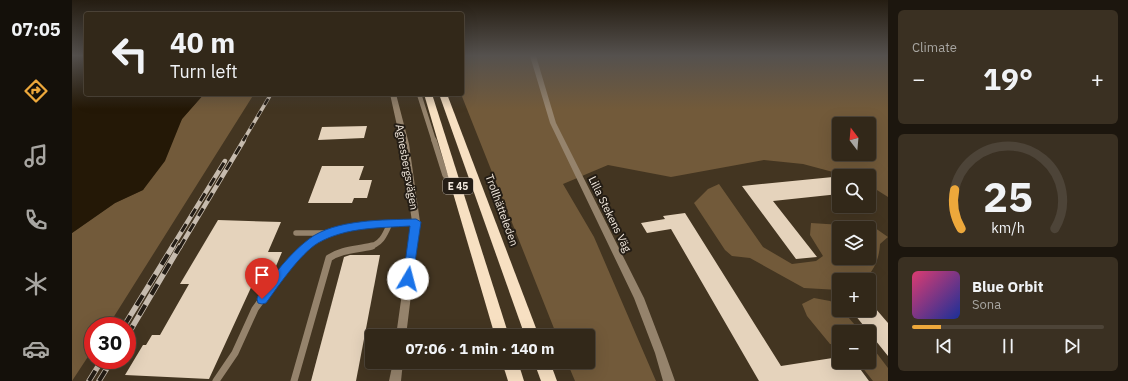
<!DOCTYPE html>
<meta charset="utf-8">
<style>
body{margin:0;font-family:"IBM Plex Sans",sans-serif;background:#3a3022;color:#f1f3f6;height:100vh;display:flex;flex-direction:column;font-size:15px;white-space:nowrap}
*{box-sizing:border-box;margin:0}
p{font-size:13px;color:#a8a6a2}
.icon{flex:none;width:22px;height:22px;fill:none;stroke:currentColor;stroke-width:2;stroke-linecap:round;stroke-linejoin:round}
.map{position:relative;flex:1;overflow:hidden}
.drawer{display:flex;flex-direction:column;gap:10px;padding:10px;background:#1c160e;width:240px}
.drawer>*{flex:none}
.guide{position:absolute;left:12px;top:12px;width:380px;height:84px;border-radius:4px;box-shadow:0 4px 16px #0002,0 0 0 1px #4d4438;background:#322819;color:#f1f3f6;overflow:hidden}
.needle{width:26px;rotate:344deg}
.fabs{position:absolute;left:760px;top:117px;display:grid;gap:8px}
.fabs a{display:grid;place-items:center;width:44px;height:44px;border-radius:4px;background:#322819;box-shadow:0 4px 16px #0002,0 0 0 1px #4d4438;font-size:20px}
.speed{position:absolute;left:12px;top:317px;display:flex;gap:8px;font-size:20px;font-weight:700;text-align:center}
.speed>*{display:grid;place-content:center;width:52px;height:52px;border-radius:50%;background:#322819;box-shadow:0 4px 16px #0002,0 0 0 1px #4d4438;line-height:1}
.speed .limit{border:6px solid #d22;background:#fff;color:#111}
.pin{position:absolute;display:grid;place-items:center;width:34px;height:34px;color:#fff;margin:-41px -17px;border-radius:50% 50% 50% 0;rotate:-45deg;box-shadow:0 0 4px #0007}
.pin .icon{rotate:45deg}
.me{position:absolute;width:44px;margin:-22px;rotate:8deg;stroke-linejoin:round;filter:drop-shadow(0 0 3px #0008)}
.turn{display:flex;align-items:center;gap:14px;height:84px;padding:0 20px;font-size:18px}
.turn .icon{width:52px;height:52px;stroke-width:2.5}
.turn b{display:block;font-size:28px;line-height:34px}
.big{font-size:30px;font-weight:800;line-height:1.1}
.drawer .card{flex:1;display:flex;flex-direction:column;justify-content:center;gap:6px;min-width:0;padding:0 14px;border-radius:6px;background:#3a3022}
.drawer .dial{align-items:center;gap:0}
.dial svg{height:104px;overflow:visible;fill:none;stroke:#4d4438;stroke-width:7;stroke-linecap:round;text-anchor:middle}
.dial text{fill:#f1f3f6;stroke:none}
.song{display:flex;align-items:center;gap:12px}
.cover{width:48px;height:48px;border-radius:6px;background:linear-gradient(135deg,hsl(340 70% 55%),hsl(230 70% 35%))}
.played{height:4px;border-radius:2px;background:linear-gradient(90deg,#eda83b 15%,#4d4438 15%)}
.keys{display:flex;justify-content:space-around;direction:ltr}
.heat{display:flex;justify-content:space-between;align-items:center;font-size:22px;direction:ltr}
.trip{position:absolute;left:293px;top:329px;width:230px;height:40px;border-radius:4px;background:#322819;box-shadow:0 4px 16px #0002,0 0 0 1px #4d4438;font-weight:800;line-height:40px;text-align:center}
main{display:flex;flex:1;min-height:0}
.menu{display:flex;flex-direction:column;width:72px;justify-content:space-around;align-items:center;background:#14100a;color:#a8a6a2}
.menu .icon{width:28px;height:28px}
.menu .current{color:#eda83b}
.menu b{font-size:18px;color:#f1f3f6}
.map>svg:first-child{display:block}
</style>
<main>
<nav class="menu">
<b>07:05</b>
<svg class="icon current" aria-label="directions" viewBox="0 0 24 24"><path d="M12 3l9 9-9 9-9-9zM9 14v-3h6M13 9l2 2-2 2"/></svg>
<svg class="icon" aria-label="music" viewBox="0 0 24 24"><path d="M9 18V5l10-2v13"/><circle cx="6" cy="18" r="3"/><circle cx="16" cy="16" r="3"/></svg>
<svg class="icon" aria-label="phone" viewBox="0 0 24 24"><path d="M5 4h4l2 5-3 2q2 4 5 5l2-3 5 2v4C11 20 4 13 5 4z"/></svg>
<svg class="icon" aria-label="climate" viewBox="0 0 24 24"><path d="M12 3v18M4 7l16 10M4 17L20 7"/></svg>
<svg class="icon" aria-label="car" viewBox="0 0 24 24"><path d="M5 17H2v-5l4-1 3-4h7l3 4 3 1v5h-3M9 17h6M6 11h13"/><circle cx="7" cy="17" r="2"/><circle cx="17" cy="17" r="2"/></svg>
</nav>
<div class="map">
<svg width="816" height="381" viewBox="0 0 816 381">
<rect width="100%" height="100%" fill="#433521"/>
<g fill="#725a3a" fill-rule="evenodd">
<path d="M390,56H816V197L797,185V176H776L731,164L692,160L599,177L536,165L491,184L522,237L584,381H503L495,362H516V336H485L389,94H390ZM767,124H797V154H767Z"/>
<polygon points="132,94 182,94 36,326 21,326 21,349 0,381 0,233 43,203 71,190 110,119"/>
<path d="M647,184L691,247L720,264L744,261L751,256L738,235L739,223L770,225L796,223L816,237L808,244C807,259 803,268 793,280H767V290L732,288L678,258L660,256L653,250L622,203L636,189ZM767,228H797V258H767Z"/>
<polygon points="742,298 758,301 766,305 767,310 770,310 789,332 767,332 767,345 758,344 735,316 730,304"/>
<polygon points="797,343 816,368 816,381 801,381 786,362 797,362"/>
</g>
<polygon fill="#241806" points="0,56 14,56 14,94 132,94 110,119 93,161 71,190 43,203 0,233"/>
<g fill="#e5d3bc">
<polygon points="295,126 292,138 246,140 250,127"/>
<polygon points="250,166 292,166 287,180 300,180 295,198 282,198 280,203 236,203"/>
<polygon points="761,177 767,183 767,194 701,201 745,257 724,259 670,186"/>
<polygon points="613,213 709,366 767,357 767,362 783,362 797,381 687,381 599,229 575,233 569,223 593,219 591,216"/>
<polygon points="146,220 209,222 196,252 210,252 199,278 197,282 182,281 137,379 53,375 71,345 74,345 80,335 88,335 117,284 108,284"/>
<polygon points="278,255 308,255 284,381 239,381 272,257"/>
<polygon points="797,301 816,323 816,356 779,310 797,310"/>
</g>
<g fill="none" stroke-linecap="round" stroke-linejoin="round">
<polyline stroke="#95836c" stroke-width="4.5" points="347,94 362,141"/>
<g stroke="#95836c" stroke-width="5.5">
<polyline points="362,140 373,175 381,183"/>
<polyline points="224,233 255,233"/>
<path d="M234,247C261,221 309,225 344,222"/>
<path d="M295,247C309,245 313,235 318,223"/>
</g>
<g stroke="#95836c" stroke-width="7">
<polyline points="144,381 163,353 183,309 212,269 235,246"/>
<path d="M222,381L257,258C271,249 284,250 300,246"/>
</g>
<g fill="#95836c" fill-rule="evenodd">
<polygon points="458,56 464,56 484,123 572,298 593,353 603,381 591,381 583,353 562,298 478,123"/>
<polygon points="318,94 324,94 337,144 348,222 334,336 324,336 340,222 329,144"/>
<polygon points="321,362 331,362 329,381 317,381"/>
</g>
<g fill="#f7e0c2" fill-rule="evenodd">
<polygon points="352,94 360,94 437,336 423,336"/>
<polygon points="367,94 375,94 467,336 453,336"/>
<polygon points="430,362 446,362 452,381 436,381"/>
<polygon points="462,362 478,362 485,381 469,381"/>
</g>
<defs>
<polyline id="rail-far2" points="171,141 199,94"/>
<g id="rail-far1">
<polyline points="100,247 153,161"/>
<polyline points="108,247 172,140"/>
</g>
<g id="rail">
<polyline points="52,326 101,246"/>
<polyline points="55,336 108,246"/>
<polyline points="17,381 30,360"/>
<polyline points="27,381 40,360"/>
</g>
</defs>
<use href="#rail-far2" stroke="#c6bbae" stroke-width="3.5"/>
<use href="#rail-far1" stroke="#c6bbae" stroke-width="4.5"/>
<use href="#rail" stroke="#c6bbae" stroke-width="5.5"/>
<use href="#rail-far2" stroke="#241d15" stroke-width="2.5" stroke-dasharray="7" stroke-linecap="butt"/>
<use href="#rail-far1" stroke="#241d15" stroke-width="3" stroke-dasharray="9" stroke-linecap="butt"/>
<use href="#rail" stroke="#241d15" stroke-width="4" stroke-dasharray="12" stroke-linecap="butt"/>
</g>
<linearGradient id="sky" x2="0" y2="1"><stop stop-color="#251d12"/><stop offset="0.51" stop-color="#55514e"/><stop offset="1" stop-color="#55514e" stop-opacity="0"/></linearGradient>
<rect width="816" height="109" fill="url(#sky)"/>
<path fill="#1a73e8" stroke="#114b97" d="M344,219L349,222L340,282H333L331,279L338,226C308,228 274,227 246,243C228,254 207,285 194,303L190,304L186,303L185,299L186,296C201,276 217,254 237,239C263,219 312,220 344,219Z"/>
<g text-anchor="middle" stroke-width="4" stroke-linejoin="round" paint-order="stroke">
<rect fill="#241d15" stroke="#b5aca2" stroke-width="1" x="371" y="178" width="30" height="16" rx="3"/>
<g font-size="10" font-weight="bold" fill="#f3eadf">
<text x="386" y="190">E 45</text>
</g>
<g font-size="11" fill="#f3eadf" stroke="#241d15">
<text transform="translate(335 167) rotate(80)" y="4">Agnesbergsvägen</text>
<text transform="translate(430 210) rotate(70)" y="4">Trollhätteleden</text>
<text transform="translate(538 214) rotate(64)" y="4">Lilla Stekens Väg</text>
</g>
</g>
</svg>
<div class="fabs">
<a><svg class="needle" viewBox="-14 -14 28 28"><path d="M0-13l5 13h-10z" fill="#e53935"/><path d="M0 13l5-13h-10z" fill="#a8a6a2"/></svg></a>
<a><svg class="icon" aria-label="search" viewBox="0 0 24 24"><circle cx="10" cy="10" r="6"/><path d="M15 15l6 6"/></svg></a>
<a><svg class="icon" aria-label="layers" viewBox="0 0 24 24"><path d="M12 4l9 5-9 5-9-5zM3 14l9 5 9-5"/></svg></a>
<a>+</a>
<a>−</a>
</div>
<div class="speed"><div class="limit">30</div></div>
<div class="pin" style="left:190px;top:299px;background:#d93025"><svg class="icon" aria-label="arrive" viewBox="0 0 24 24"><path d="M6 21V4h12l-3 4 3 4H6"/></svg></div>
<svg class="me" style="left:336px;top:279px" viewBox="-20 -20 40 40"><circle r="19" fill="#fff"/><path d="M0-13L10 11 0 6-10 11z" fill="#1a73e8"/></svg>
<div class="trip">07:06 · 1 min · 140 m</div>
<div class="guide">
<div class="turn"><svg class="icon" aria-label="left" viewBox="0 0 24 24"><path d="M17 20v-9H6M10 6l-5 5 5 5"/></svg><div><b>40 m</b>Turn left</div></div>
</div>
</div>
<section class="drawer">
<div class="card"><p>Climate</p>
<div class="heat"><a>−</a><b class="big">19°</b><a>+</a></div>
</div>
<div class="card dial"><svg viewBox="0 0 100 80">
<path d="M14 69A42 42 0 1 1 86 69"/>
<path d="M14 69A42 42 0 0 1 9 39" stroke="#eda83b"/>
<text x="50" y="56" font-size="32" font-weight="700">25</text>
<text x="50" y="72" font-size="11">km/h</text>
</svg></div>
<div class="card">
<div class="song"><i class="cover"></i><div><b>Blue Orbit</b><p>Sona</p></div></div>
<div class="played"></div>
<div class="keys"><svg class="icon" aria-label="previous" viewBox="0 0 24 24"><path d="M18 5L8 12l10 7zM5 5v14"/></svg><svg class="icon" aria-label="pause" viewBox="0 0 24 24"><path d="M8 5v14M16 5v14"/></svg><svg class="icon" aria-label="next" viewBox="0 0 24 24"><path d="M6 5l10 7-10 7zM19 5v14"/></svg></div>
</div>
</section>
</main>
